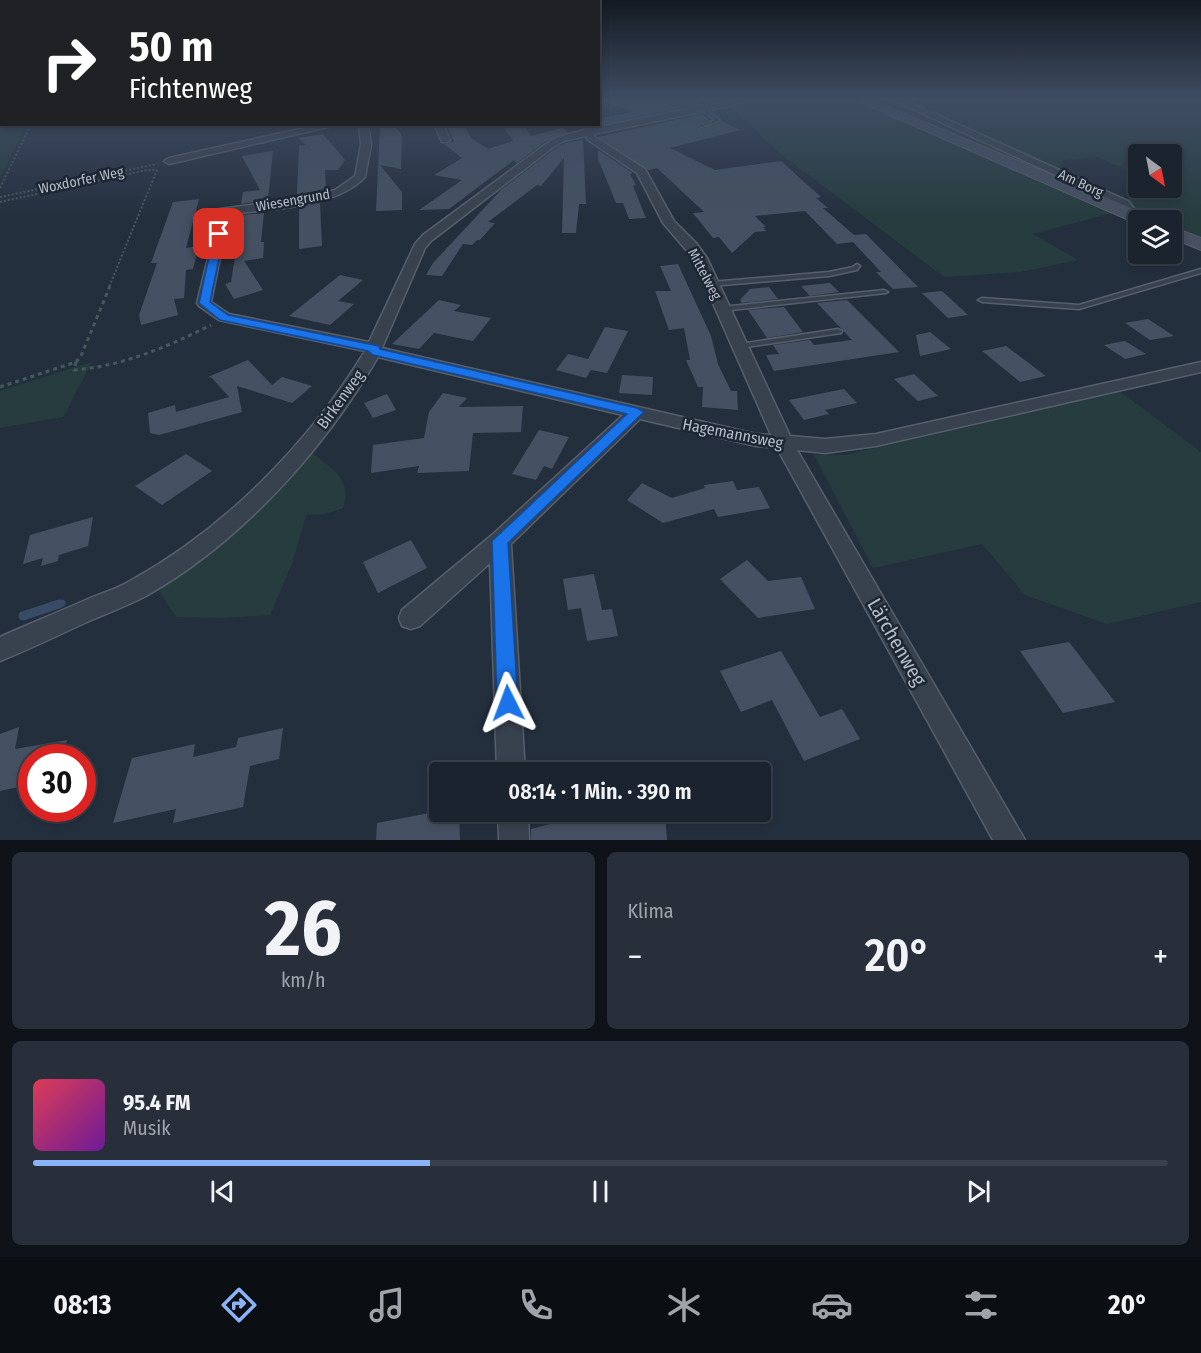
<!DOCTYPE html>
<html lang="de">
<meta charset="utf-8">
<style>
body{margin:0;font-family:"Fira Sans Condensed",sans-serif;background:#282f3a;color:#f1f3f6;height:100vh;display:flex;flex-direction:column;font-size:22px;white-space:nowrap}
*{box-sizing:border-box;margin:0}
p{font-size:20px;color:#a0a4aa}
.icon{flex:none;width:33px;height:33px;fill:none;stroke:currentColor;stroke-width:2;stroke-linecap:round;stroke-linejoin:round}
.map{position:relative;height:840px;overflow:hidden}
.drawer{display:flex;flex-direction:column;gap:12px;padding:12px;background:#0f1319;flex:1}
.drawer>*{flex:none}
.banner{position:absolute;left:0px;top:0px;width:600px;height:126px;box-shadow:0 3px 9px #0003,0 0 0 2px #39404a;background:#202124;color:#fff;overflow:hidden}
.needle{width:39px;rotate:148deg}
.fabs{position:absolute;left:1128px;top:144px;display:grid;gap:12px}
.fabs a{display:grid;place-items:center;width:54px;height:54px;border-radius:6px;background:#1b232e;box-shadow:0 3px 9px #0003,0 0 0 2px #39404a;font-size:30px}
.speed{position:absolute;left:18px;top:744px;display:flex;gap:12px;font-size:30px;font-weight:700;text-align:center}
.speed>*{display:grid;place-content:center;width:78px;height:78px;border-radius:50%;background:#1b232e;box-shadow:0 3px 9px #0003,0 0 0 2px #39404a;line-height:1}
.speed .limit{border:9px solid #d22;background:#fff;color:#111}
.pin{position:absolute;display:grid;place-items:center;width:51px;height:51px;color:#fff;margin:-26px;border-radius:12px;box-shadow:0 3px 9px #0006}
.me{position:absolute;width:66px;margin:-33px;rotate:357deg;stroke-linejoin:round;filter:drop-shadow(0 0 4px #0008)}
.turn{display:flex;align-items:center;gap:21px;height:126px;padding:0 30px;font-size:27px}
.turn .icon{width:78px;height:78px;stroke-width:2.5}
.turn b{display:block;font-size:42px;line-height:51px}
.big{font-size:45px;font-weight:600;line-height:1.1}
.drawer .widget{flex:1;display:flex;flex-direction:column;justify-content:center;gap:9px;min-width:0;padding:0 21px;border-radius:9px;background:#282f3a}
.drawer .dial{align-items:center;gap:0}
.dial b{font-size:78px;line-height:1}
.song{display:flex;align-items:center;gap:18px}
.cover{width:72px;height:72px;border-radius:9px;background:linear-gradient(135deg,hsl(350 70% 55%),hsl(280 70% 35%))}
.played{height:6px;border-radius:3px;background:linear-gradient(90deg,#8ab4f8 35%,#39404a 35%)}
.keys{display:flex;justify-content:space-around;direction:ltr}
.heat{display:flex;justify-content:space-between;align-items:center;font-size:33px;direction:ltr}
.drawer .tiles{flex:1;display:grid;gap:12px;grid-template-columns:1fr 1fr}
.widget:last-child{grid-column:span 2}
.trip{position:absolute;left:429px;top:762px;width:342px;height:60px;border-radius:6px;background:#1b232e;box-shadow:0 3px 9px #0003,0 0 0 2px #39404a;font-weight:600;line-height:60px;text-align:center}
.dock{display:flex;height:96px;justify-content:space-around;align-items:center;background:#0b0e12;color:#a0a4aa}
.dock .icon{width:42px;height:42px}
.dock .on{color:#8ab4f8}
.dock b{font-size:27px;color:#f1f3f6}
.map>svg:first-child{display:block}
</style>
<div class="map">
<svg width="1201" height="840" viewBox="0 0 1201 840">
<rect width="100%" height="100%" fill="#242f3e"/>
<g fill="#263c3f">
<polygon points="0,99 2,124 26,125 0,178"/>
<polygon points="747,99 848,99 1112,213 1033,234 1078,260 1021,272 944,277 782,155 729,106"/>
<polygon points="869,99 897,99 925,110 1017,99 1171,99 1201,108 1201,239 1172,227 1172,220 1155,220 1110,202 1181,190 1172,176 1172,154 1138,154 1138,170 1130,171 1097,157 1064,160 1058,169 1094,185 1078,188"/>
<polygon points="92,362 63,417 0,428 0,391"/>
<polygon points="1121,392 1201,452 1201,602 1107,624 1025,595 982,544 873,568 814,455 845,455"/>
<path d="M311,452C331,468 353,479 343,508L325,514L306,515L293,561L270,615L222,618L176,617L157,588L249,521Z"/>
</g>
<g fill="none" stroke-linecap="round" stroke-linejoin="round">
<polyline stroke="#394c67" stroke-width="7" points="54,606 62,603"/>
<polyline stroke="#394c67" stroke-width="9" points="23,616 59,604"/>
</g>
<g fill="#455162">
<polygon points="600,99 692,99 702,104 598,125 598,119 631,112"/>
<polygon points="702,114 710,119 696,125 697,130 722,121 740,130 670,148 715,170 781,161 821,197 816,198 828,208 823,208 854,235 866,234 918,287 893,289 876,272 881,272 853,242 837,244 805,211 755,216 766,227 763,227 766,231 755,232 732,253 719,237 713,238 693,213 704,212 657,168 648,170 598,137"/>
<polygon points="380,124 394,124 402,136 401,169 380,165 402,192 402,210 376,211"/>
<polygon points="446,124 464,124 471,138 488,149 513,141 504,127 523,125 531,136 562,128 568,132 545,142 517,163 514,160 449,209 419,210 462,180 434,175 462,158 444,144 454,142"/>
<polygon points="323,134 345,160 338,170 325,170 326,188 299,196 299,194 297,194 299,146 306,145 298,138"/>
<polygon points="583,140 586,204 579,204 576,233 562,233 564,158 541,186 537,185 488,222 495,223 480,240 477,240 472,245 463,244 442,276 426,275 433,263 501,190 553,150 565,143"/>
<polygon points="598,150 633,173 630,174 636,185 633,186 646,218 629,219 623,203 616,203 598,159"/>
<polygon points="273,151 268,200 241,204 243,192 260,190 242,156"/>
<polygon points="199,199 186,248 199,246 193,269 186,270 184,298 174,299 178,315 141,325 139,315 157,263 151,263 173,202"/>
<polygon points="320,203 322,246 299,249 299,208"/>
<polygon points="264,213 261,242 264,242 263,258 244,261 263,290 234,299 225,284 231,282 239,231 236,232 239,215"/>
<polygon points="678,264 711,336 718,364 731,391 737,391 738,410 702,407 703,387 698,387 686,360 690,360 684,328 669,330 655,291 671,291 660,266"/>
<polygon points="340,275 363,280 338,301 354,304 330,325 289,316"/>
<polygon points="830,283 839,292 810,296 801,286"/>
<polygon points="769,287 778,299 742,303 740,300 750,289"/>
<polygon points="942,291 968,315 948,318 922,293"/>
<polygon points="439,300 461,305 454,311 491,318 473,341 434,333 419,349 392,344"/>
<polygon points="847,300 899,352 774,371 766,355 779,354 773,345 810,340 814,345 852,340 817,303"/>
<polygon points="784,307 803,332 767,338 748,310"/>
<polygon points="1148,319 1174,336 1150,340 1125,323"/>
<polygon points="605,327 628,331 607,373 591,370 586,378 556,370 568,354 588,359"/>
<polygon points="930,332 951,349 920,356 916,335"/>
<polygon points="1125,341 1146,354 1125,359 1104,345"/>
<polygon points="1006,346 1046,376 1020,382 982,351"/>
<polygon points="248,360 272,385 282,377 312,386 292,403 237,386 242,412 159,435 150,433 148,413 175,405 176,412 229,397 212,378 208,377"/>
<polygon points="914,374 938,396 918,401 894,379"/>
<polygon points="622,375 653,377 652,395 619,393"/>
<polygon points="844,389 857,403 825,410 829,414 804,420 789,400"/>
<polygon points="443,393 467,398 459,407 523,406 521,432 473,433 469,471 417,473 419,466 371,473 373,445 424,438 429,412"/>
<polygon points="387,394 396,410 373,418 364,403"/>
<polygon points="539,430 569,437 552,469 544,466 536,480 512,474"/>
<polygon points="186,454 212,471 162,505 135,486"/>
<polygon points="733,481 737,490 759,487 770,508 718,517 714,509 663,523 627,500 642,483 672,498 705,488 704,485"/>
<polygon points="93,517 88,546 59,555 58,561 41,566 43,558 23,564 30,535"/>
<polygon points="411,540 427,568 378,593 363,562"/>
<polygon points="747,560 768,581 801,577 815,609 758,618 720,579"/>
<polygon points="594,574 602,610 612,609 618,636 587,641 581,608 568,610 563,579"/>
<polygon points="1069,642 1115,702 1063,713 1020,651"/>
<polygon points="781,651 820,717 842,709 860,739 804,761 772,700 741,712 720,671"/>
<polygon points="19,727 15,749 67,740 61,758 32,758 32,784 0,791 0,734"/>
<polygon points="283,728 279,759 250,766 243,807 173,823 176,809 113,823 132,758 195,744 193,757 236,747 238,738"/>
<polygon points="435,812 459,812 460,840 376,840 377,823"/>
<polygon points="596,812 665,812 667,840 531,840 531,829"/>
</g>
<g fill="none" stroke-linecap="round" stroke-linejoin="round">
<defs>
<g id="service">
<polygon points="701,108 703,108 720,120 698,128 698,126 715,120 701,110"/>
<polygon points="857,264 860,266 857,270 829,276 711,286 708,284 711,282 829,272 853,267"/>
<polygon points="1201,269 1201,273 1079,309 982,302 978,300 982,298 1079,305"/>
<polygon points="884,290 888,292 886,293 722,311 718,309 722,307"/>
<polygon points="838,329 842,331 841,333 740,348 736,346 740,344"/>
</g>
<g id="minor">
<path d="M736,99H748L734,105L594,134L595,137L645,169L674,221L696,243L707,258L790,436L825,439L876,434L1201,362V372L876,446L825,453L797,450L1025,840H993L777,448L756,446L640,419L511,544L525,772H497L490,563L420,626L411,629L402,626L399,618L402,610L492,535L623,415L378,357C324,450 240,543 146,596C127,606 107,613 87,622C58,635 30,649 0,661V637C29,624 59,612 88,599C102,593 117,589 130,581C226,528 308,444 365,351L219,320L199,306L197,303L220,209L302,198L335,190L355,176L361,145L359,124H368L371,145L365,177C336,208 270,209 229,214L211,302L229,314L369,342L415,244L423,235L546,144L558,137L584,130L583,124H592L593,128ZM586,136L588,140L637,173L663,223L693,258L771,435L756,434L382,348L425,248L431,241L552,148L564,141Z"/>
<polygon points="891,99 902,99 1128,201 1135,210 1129,215 1121,215 1119,213 1123,209 1120,205"/>
<polygon points="322,124 341,124 169,164 164,161 169,158"/>
<polygon points="434,124 443,124 450,140 448,142 442,142"/>
<polygon points="498,812 528,812 529,840 499,840"/>
</g>
<g id="secondary">
<polygon points="853,99 869,99 1150,216 1152,220 1138,220 1138,224"/>
<polygon points="1172,227 1201,238 1201,250 1172,238"/>
</g>
</defs>
<use href="#service" stroke="#565f6c" stroke-width="3"/>
<use href="#minor" stroke="#565f6c" stroke-width="3"/>
<use href="#secondary" stroke="#565f6c" stroke-width="2"/>
<g stroke="#44595c" stroke-width="2" stroke-dasharray="2 2" stroke-linecap="butt">
<polyline points="0,188 31,124"/>
<polyline points="0,197 157,164"/>
<polyline points="0,202 147,170 157,170 109,287"/>
</g>
<g stroke="#44595c" stroke-width="3" stroke-dasharray="4 4" stroke-linecap="butt">
<path d="M76,362L74,370C123,366 167,347 211,325"/>
<polyline points="0,387 76,362 81,356 110,286"/>
</g>
<use href="#service" fill="#38414e" fill-rule="evenodd"/>
<use href="#minor" fill="#38414e" fill-rule="evenodd"/>
<use href="#secondary" fill="#465061" fill-rule="evenodd"/>
</g>
<linearGradient id="sky" x2="0" y2="1"><stop stop-color="#141a22"/><stop offset="0.46" stop-color="#3f4d63"/><stop offset="1" stop-color="#3f4d63" stop-opacity="0"/></linearGradient>
<rect width="1201" height="217" fill="url(#sky)"/>
<polygon fill="#1a73e8" stroke="#114b97" stroke-width="1.5" points="219,231 224,234 210,302 228,315 374,345 379,346 380,349 637,408 644,412 508,543 518,703 515,710 508,713 500,710 497,703 492,541 627,414 373,355 368,351 220,320 199,303 214,234"/>
<g text-anchor="middle" stroke-width="5" stroke-linejoin="round" paint-order="stroke">
<g font-size="14" fill="#b4bcc9" stroke="#1d2633">
<text transform="translate(81 180) rotate(-12)" y="5">Woxdorfer Weg</text>
<text transform="translate(1081 183) rotate(25)" y="5">Am Borg</text>
<text transform="translate(293 200) rotate(-10)" y="5">Wiesengrund</text>
<text transform="translate(705 274) rotate(62)" y="5">Mittelweg</text>
</g>
<g font-size="16" fill="#b4bcc9" stroke="#1d2633">
<text transform="translate(340 399) rotate(-54)" y="6">Birkenweg</text>
<text transform="translate(733 433) rotate(11)" y="6">Hagemannsweg</text>
</g>
<g font-size="20" fill="#b4bcc9" stroke="#1d2633">
<text transform="translate(897 642) rotate(60)" y="7">Lärchenweg</text>
</g>
</g>
</svg>
<div class="fabs">
<a><svg class="needle" viewBox="-14 -14 28 28"><path d="M0-13l5 13h-10z" fill="#e53935"/><path d="M0 13l5-13h-10z" fill="#a0a4aa"/></svg></a>
<a><svg class="icon" aria-label="layers" viewBox="0 0 24 24"><path d="M12 4l9 5-9 5-9-5zM3 14l9 5 9-5"/></svg></a>
</div>
<div class="speed"><div class="limit">30</div></div>
<div class="pin" style="left:219px;top:234px;background:#d93025"><svg class="icon" aria-label="arrive" viewBox="0 0 24 24"><path d="M6 21V4h12l-3 4 3 4H6"/></svg></div>
<svg class="me" style="left:508px;top:703px" viewBox="-20 -20 40 40"><path d="M0-17L14 15 0 8-14 15z" fill="#1a73e8" stroke="#fff" stroke-width="4"/></svg>
<div class="trip">08:14 · 1 Min. · 390 m</div>
<div class="banner">
<div class="turn"><svg class="icon" aria-label="right" viewBox="0 0 24 24"><path d="M7 20v-9h11M14 6l5 5-5 5"/></svg><div><b>50 m</b>Fichtenweg</div></div>
</div>
</div>
<section class="drawer">
<div class="tiles">
<div class="widget dial"><b>26</b><p>km/h</p></div>
<div class="widget"><p>Klima</p>
<div class="heat"><a>−</a><b class="big">20°</b><a>+</a></div>
</div>
<div class="widget">
<div class="song"><i class="cover"></i><div><b>95.4 FM</b><p>Musik</p></div></div>
<div class="played"></div>
<div class="keys"><svg class="icon" aria-label="previous" viewBox="0 0 24 24"><path d="M18 5L8 12l10 7zM5 5v14"/></svg><svg class="icon" aria-label="pause" viewBox="0 0 24 24"><path d="M8 5v14M16 5v14"/></svg><svg class="icon" aria-label="next" viewBox="0 0 24 24"><path d="M6 5l10 7-10 7zM19 5v14"/></svg></div>
</div>
</div>
</section>
<nav class="dock">
<b>08:13</b>
<svg class="icon on" aria-label="directions" viewBox="0 0 24 24"><path d="M12 3l9 9-9 9-9-9zM9 14v-3h6M13 9l2 2-2 2"/></svg>
<svg class="icon" aria-label="music" viewBox="0 0 24 24"><path d="M9 18V5l10-2v13"/><circle cx="6" cy="18" r="3"/><circle cx="16" cy="16" r="3"/></svg>
<svg class="icon" aria-label="phone" viewBox="0 0 24 24"><path d="M5 4h4l2 5-3 2q2 4 5 5l2-3 5 2v4C11 20 4 13 5 4z"/></svg>
<svg class="icon" aria-label="climate" viewBox="0 0 24 24"><path d="M12 3v18M4 7l16 10M4 17L20 7"/></svg>
<svg class="icon" aria-label="car" viewBox="0 0 24 24"><path d="M5 17H2v-5l4-1 3-4h7l3 4 3 1v5h-3M9 17h6M6 11h13"/><circle cx="7" cy="17" r="2"/><circle cx="17" cy="17" r="2"/></svg>
<svg class="icon" aria-label="filters" viewBox="0 0 24 24"><path d="M4 7h16M4 17h16"/><circle cx="9" cy="7" r="2"/><circle cx="15" cy="17" r="2"/></svg>
<b>20°</b>
</nav>
